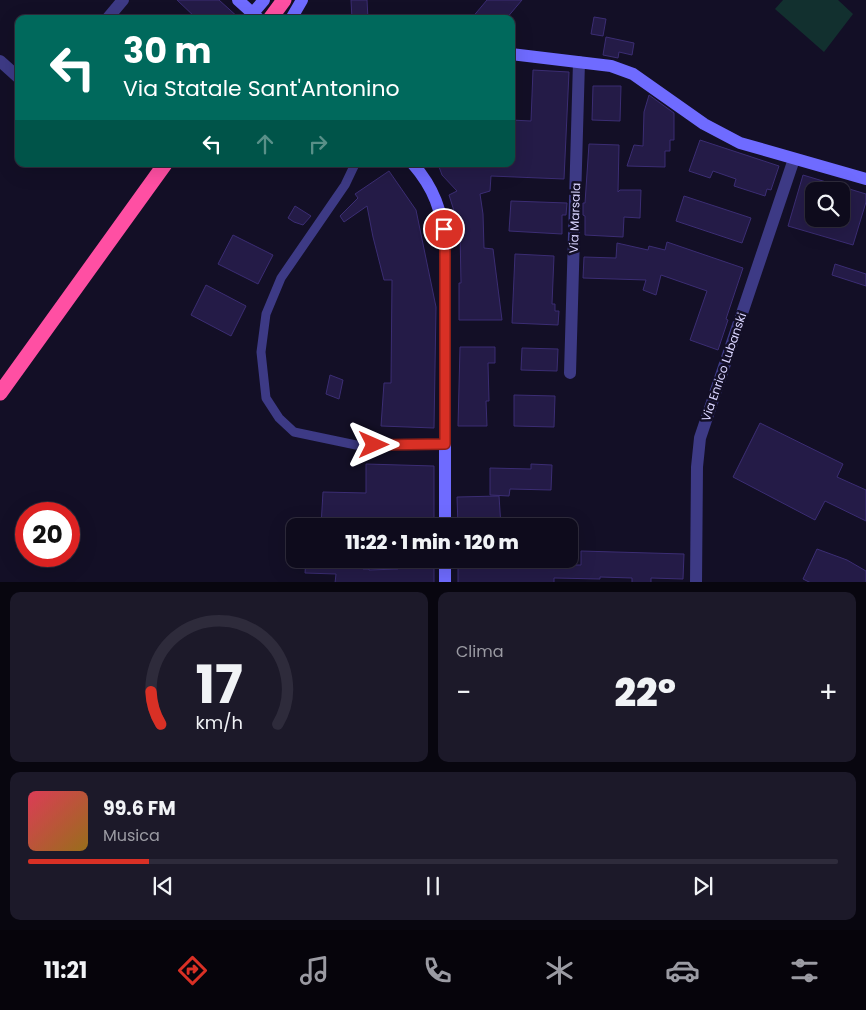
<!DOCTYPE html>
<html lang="it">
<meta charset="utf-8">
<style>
body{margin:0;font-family:Poppins,sans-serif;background:#1c1929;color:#f1f3f6;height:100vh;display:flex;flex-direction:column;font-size:19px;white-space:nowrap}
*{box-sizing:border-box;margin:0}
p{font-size:16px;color:#9b9ba3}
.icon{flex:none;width:28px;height:28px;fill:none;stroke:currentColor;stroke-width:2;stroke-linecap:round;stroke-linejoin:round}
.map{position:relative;height:582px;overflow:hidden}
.drawer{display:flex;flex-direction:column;gap:10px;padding:10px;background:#08060f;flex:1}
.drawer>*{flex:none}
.top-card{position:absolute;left:15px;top:15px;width:500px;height:152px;border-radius:10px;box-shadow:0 5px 20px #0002,0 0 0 1px #2e2b3b;background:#00695c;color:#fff;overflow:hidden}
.controls{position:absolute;left:805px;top:182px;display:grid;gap:10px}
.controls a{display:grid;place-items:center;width:45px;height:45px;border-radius:10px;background:#0e0b1c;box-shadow:0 5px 20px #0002,0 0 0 1px #2e2b3b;font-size:25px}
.speed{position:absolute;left:15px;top:502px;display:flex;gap:10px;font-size:25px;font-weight:700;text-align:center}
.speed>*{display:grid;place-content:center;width:65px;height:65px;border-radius:50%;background:#0e0b1c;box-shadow:0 5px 20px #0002,0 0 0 1px #2e2b3b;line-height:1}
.speed .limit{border:8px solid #d22;background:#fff;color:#111}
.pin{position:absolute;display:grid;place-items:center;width:42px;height:42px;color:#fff;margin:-21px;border:2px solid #fff;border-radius:50%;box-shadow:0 1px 5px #0007}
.me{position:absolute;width:55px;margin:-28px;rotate:90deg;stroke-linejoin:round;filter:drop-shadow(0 0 4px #0008)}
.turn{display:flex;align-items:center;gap:18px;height:105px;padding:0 25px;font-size:22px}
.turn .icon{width:65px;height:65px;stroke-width:2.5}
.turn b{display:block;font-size:35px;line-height:42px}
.lanes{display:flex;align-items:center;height:48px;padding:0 25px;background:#0003;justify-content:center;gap:25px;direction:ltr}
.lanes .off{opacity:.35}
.big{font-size:38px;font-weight:800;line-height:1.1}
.drawer .widget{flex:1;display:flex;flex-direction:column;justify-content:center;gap:8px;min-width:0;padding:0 18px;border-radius:10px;background:#1c1929}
.drawer .dial{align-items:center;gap:0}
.dial svg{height:130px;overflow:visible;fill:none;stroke:#2e2b3b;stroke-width:7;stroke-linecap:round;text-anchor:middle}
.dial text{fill:#f1f3f6;stroke:none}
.song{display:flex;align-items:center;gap:15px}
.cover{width:60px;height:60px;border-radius:8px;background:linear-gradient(135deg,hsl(350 70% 55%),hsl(40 70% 35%))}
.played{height:5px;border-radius:2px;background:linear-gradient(90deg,#d93025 15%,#2e2b3b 15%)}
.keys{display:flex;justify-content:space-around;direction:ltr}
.heat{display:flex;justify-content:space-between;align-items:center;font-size:28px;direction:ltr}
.drawer .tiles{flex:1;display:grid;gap:10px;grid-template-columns:1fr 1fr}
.widget:last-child{grid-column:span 2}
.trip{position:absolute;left:286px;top:518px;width:292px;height:50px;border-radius:10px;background:#0e0b1c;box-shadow:0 5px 20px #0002,0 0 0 1px #2e2b3b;font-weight:800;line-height:50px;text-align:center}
.menu{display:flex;height:80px;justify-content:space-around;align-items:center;background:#06040b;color:#9b9ba3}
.menu .icon{width:35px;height:35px}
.menu .active{color:#d93025}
.menu b{font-size:22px;color:#f1f3f6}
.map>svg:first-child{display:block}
</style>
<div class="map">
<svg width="866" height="583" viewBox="0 0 866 583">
<rect width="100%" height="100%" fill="#130f26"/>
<polygon fill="#12302f" points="783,0 838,0 853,14 824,52 775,9"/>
<g fill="#241b47" stroke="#3b2d73" fill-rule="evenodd">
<polygon points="177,0 219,0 240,19 197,19"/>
<polygon points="351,0 367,0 368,19 352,19"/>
<polygon points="487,0 522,0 506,19 471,19"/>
<polygon points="594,17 606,19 603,36 591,34"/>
<polygon points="606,37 634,43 632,55 619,52 618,58 603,55"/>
<polygon points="533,70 569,72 564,179 491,176 490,191 480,194 483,214 484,248 493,249 502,320 459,320 459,283 461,283 460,230 449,195 457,191 442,175 438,164 511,164 511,120 531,121"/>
<polygon points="593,86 621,86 620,121 592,120"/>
<polygon points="649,95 674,113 674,140 670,140 670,151 665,151 665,167 627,166 634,145 643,146 644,112"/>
<polygon points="700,140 779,166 771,190 767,189 765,196 734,186 736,179 713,171 710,178 689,171"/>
<polygon points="589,144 619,145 618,192 620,190 641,190 640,218 624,217 623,237 585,235 585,216 583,215 583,203 585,203"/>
<polygon points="389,171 416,210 436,307 434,428 381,426 384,383 391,383 392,280 384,280 373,237 367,206 344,222 340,216 358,198 355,194"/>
<path d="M803,175L866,194V202L853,245L788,226ZM814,191H841V219H814Z"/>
<polygon points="684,196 751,218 742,243 676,221"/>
<polygon points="511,201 567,203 566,215 562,215 562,234 509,231"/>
<polygon points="295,206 311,216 303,225 294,222 288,218"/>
<polygon points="233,235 273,255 258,284 218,264"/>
<polygon points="667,242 743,268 726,319 728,320 718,350 690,340 707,291 661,275 656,295 643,290 646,280 583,278 584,257 616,258 617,243 648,250 649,246 665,250"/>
<polygon points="515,254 554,256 552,304 555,304 555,311 559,311 558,325 512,323"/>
<polygon points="835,264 866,274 866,286 832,275"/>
<polygon points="206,285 246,306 231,336 191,315"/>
<polygon points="460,347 495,347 495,363 488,363 489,401 486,401 487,426 458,426"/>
<polygon points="522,348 558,349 557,371 521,370"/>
<polygon points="330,375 343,380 339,399 326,394"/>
<polygon points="514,395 555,396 554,427 514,426"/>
<polygon points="760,423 843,464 837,477 866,490 866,521 825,501 815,520 733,477"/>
<polygon points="366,464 434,466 434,526 410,526 411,522 389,522 389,519 365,519 364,526 321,526 323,492 366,493"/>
<polygon points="531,464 552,465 551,490 510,489 509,496 490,495 490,468 531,469"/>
<polygon points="499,496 501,526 458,526 457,497"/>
<polygon points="817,549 847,560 866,571 866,583 811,583 803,579"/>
<polygon points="581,551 684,554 683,579 651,578 651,583 632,583 632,578 600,577 600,579 554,578 554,583 458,583 458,559 556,559 556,565 581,565"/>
<polygon points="306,559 363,559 363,569 369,569 369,570 398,569 399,564 402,564 402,559 434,559 434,583 335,583 336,574 305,573"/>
</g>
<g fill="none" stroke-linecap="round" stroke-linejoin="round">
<polyline stroke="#3d3a85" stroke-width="9" points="355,164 345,185 281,278 266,314 261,352 266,398 279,418 294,432 356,445 445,444"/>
<g stroke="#3d3a85" stroke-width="12">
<polyline points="107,19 123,0"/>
<polyline points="0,61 19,78"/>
<polyline points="570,373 579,62"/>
<polyline points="696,583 697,467 700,438 794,159"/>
</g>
<g stroke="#6f6bff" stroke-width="12">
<polyline points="238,0 259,19"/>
<polyline points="253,13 264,0"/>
<polyline points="291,19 302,0"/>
<polyline points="511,54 611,66 633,74 704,124 740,143 866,179"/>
<path d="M413,164C434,188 442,211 445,243V526"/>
<polyline points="445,559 445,583"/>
</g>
<g stroke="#ff4fa3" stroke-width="15">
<polyline points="270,19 284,0"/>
<polyline points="0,393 165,164"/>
</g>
</g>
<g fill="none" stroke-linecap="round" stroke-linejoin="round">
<defs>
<polyline id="route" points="374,445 445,444 445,242 444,229"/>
</defs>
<use href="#route" stroke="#8d1f18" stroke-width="12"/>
<use href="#route" stroke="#d93025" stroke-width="9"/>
</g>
<g text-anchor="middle" stroke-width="5" stroke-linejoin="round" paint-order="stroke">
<g font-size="12" fill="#d9d4ff" stroke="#130f26">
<text transform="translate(575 218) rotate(-88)" y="4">Via Marsala</text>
<text transform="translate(724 367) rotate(-71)" y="4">Via Enrico Lubanski</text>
</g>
</g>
</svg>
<div class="controls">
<a><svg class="icon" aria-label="search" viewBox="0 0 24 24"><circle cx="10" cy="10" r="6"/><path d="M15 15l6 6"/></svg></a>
</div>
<div class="speed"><div class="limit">20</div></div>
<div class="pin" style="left:444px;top:229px;background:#d93025"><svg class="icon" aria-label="arrive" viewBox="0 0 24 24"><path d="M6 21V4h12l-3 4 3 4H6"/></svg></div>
<svg class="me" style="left:374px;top:445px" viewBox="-20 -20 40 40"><path d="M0-17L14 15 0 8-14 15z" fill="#d93025" stroke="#fff" stroke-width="4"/></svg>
<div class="trip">11:22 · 1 min · 120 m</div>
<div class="top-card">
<div class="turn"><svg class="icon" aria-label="left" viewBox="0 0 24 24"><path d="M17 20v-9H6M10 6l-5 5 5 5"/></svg><div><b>30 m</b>Via Statale Sant'Antonino</div></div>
<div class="lanes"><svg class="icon" aria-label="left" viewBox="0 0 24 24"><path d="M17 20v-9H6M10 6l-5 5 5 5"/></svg><svg class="icon off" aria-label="ahead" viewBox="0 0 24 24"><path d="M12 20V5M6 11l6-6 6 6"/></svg><svg class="icon off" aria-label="right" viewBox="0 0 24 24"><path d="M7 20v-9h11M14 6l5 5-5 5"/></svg></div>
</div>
</div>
<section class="drawer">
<div class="tiles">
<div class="widget dial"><svg viewBox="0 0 100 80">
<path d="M14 69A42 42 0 1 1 86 69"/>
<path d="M14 69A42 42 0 0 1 8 49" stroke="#d93025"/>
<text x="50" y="56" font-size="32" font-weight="700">17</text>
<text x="50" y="72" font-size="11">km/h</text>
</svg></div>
<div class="widget"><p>Clima</p>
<div class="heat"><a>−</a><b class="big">22°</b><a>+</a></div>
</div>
<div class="widget">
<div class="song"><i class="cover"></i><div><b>99.6 FM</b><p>Musica</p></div></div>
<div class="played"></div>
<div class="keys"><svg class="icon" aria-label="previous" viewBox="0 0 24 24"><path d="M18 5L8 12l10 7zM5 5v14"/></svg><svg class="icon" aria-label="pause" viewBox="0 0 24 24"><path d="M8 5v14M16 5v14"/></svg><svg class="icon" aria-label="next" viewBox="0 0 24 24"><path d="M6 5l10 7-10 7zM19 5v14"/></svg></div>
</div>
</div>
</section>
<nav class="menu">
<b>11:21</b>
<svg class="icon active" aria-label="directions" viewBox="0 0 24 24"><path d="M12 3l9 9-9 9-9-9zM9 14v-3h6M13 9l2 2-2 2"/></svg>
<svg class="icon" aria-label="music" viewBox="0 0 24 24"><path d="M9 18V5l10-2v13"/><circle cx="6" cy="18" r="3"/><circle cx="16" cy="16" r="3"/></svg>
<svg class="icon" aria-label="phone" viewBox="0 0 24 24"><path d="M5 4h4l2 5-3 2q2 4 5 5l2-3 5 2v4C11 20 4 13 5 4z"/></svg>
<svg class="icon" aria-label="climate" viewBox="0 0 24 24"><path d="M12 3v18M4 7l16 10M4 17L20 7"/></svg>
<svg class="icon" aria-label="car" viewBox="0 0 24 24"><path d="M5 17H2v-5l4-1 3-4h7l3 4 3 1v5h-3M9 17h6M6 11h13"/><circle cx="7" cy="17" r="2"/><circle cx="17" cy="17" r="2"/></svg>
<svg class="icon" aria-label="filters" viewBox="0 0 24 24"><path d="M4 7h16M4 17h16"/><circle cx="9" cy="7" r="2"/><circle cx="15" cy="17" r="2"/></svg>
</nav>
